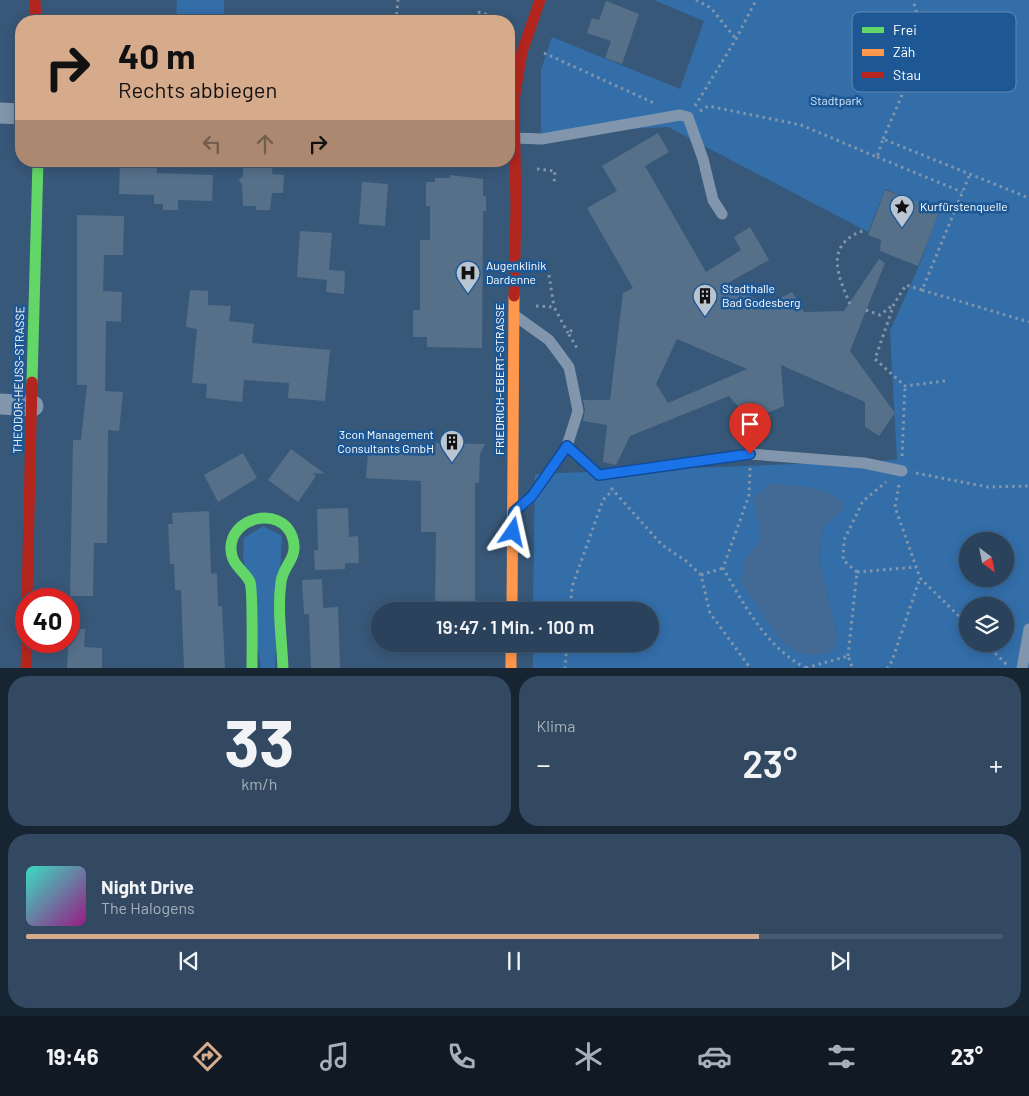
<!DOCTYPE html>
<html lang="de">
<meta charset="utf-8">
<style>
body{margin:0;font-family:Barlow,sans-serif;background:#324961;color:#f1f3f6;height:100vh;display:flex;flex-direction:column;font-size:19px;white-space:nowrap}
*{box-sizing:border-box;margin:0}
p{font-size:16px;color:#a5b0bb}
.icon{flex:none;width:28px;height:28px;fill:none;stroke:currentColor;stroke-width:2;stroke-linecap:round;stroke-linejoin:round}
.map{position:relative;height:668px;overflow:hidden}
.sheet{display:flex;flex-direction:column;gap:8px;padding:8px;background:#172432;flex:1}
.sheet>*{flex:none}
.top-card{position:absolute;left:15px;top:15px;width:500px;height:152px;border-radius:20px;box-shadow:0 2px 12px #0003,0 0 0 1px #465b71;background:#d6ab8b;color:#111;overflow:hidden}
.needle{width:32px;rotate:148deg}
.tools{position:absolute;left:959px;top:532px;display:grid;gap:10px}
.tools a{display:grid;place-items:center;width:55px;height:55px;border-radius:50%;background:#2a425b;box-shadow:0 2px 12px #0003,0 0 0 1px #465b71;font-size:25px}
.speed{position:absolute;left:15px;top:588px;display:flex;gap:10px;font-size:25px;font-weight:700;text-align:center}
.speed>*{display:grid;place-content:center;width:65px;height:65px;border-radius:50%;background:#2a425b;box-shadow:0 2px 12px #0003,0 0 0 1px #465b71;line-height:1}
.speed .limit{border:8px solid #d22;background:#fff;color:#111}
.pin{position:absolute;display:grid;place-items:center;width:42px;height:42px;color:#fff;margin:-51px -21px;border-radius:50% 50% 50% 0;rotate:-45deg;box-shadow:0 0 5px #0007}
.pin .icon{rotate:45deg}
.me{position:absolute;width:55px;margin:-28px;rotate:11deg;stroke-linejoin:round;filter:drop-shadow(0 0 4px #0008)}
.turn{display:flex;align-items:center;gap:18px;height:105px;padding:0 20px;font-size:22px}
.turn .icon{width:65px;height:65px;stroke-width:2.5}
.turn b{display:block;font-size:35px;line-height:42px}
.lanes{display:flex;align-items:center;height:48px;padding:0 20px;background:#0003;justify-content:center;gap:25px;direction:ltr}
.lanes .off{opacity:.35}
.big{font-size:38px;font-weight:600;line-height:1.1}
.sheet .tile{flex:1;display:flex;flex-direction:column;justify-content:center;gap:8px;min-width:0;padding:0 18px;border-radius:20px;background:#324961}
.sheet .dial{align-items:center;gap:0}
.dial b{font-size:65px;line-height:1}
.song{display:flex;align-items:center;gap:15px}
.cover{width:60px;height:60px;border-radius:8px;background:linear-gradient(135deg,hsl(170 70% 55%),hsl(310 70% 35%))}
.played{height:5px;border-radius:2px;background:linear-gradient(90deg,#d6ab8b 75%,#465b71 75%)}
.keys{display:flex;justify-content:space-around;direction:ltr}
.heat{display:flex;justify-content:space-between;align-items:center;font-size:28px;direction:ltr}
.sheet .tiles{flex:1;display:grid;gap:8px;grid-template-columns:1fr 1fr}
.tile:last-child{grid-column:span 2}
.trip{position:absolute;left:371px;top:602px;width:288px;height:50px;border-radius:25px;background:#2a425b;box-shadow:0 2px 12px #0003,0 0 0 1px #465b71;font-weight:600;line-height:50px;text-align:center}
.dock{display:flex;height:80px;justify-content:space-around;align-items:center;background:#111a24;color:#a5b0bb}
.dock .icon{width:35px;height:35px}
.dock .active{color:#d6ab8b}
.dock b{font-size:22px;color:#f1f3f6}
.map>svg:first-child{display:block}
</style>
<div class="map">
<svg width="1029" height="669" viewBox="0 0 1029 669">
<rect width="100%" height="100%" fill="#385879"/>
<g fill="#336ea9" fill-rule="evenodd">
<polygon points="177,0 224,0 224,21 176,21"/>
<path d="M654,0H1029V668L533,669V644H650V611H533L535,474L897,460L890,331L919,266L939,211L885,189L868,232L668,127L541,133V70L552,37L680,89L704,21ZM845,508L823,526L819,560L838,638L755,548L761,538L760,526ZM968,541H1005V579H968ZM968,606H1005V644H968Z"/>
<polygon points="263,526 282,536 275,668 261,668 243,557 244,538"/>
</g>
<path fill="#426a94" d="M770,483C792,486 837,485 845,508L823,526L819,560L838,638C836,647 833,651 824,654C813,657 796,654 787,646C773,634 753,599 741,583L744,561L761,538C760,524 754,513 754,499Z"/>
<g fill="#56708a" fill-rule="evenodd">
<polygon points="606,1 639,14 622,64 605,58 611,41 587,33 592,18 599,20"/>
<path d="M658,133L669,152L645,166L706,272L741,250L734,237L750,227L769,260L726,284L768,305L792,292L804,312L844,311L879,259L885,263L850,351L895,413L879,436L865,427V402L781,365L784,406L750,420L729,396L630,436L616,465L603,462L607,425L583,421L585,410L583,400H610L623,293L633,288L587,208L617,191L602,166ZM677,339L747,369L668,403L656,384Z"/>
<polygon points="120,161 146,161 146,167 157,167 157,173 213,175 212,201 178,200 178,210 163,210 163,204 154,204 154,195 119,194"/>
<polygon points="261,164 273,164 272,174 284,175 283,193 272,193 270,210 256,210 256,206 243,206 242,185 239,180 243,176 243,167 255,167"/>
<polygon points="450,175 483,179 483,196 486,196 486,211 483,211 482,348 427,347 427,337 413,337 413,310 420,310 420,240 430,240 430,206 426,206 426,182 435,182 435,178 450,178"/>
<polygon points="362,182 388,184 385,226 359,224"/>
<polygon points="885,190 940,210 918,266 880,251 881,240 868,235"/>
<polygon points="77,215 124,216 123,255 104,255 103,291 122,292 121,322 106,321 105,391 123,392 119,431 108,430 107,543 94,543 93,596 70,596 73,440 81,440 87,385 77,385"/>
<polygon points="300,231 332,233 329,270 345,271 344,294 326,292 327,280 297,277"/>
<polygon points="190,290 208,291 208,305 231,306 229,321 254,324 252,343 330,350 325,401 288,398 289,383 244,380 242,402 206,398 207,384 192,383 197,329 186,327"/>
<polygon points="429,443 485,444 480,454 479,483 475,483 475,611 435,611 436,532 421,532 421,481 366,478 368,452 428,456"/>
<polygon points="291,449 325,474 313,473 316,476 298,502 268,480"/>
<polygon points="243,453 257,478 218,502 204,475"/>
<polygon points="348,508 349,537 358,536 359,563 345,563 345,569 315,570 314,550 318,550 317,509"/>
<polygon points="209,511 211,574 217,573 218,606 222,606 225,669 184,669 181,590 175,590 174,564 170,564 168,524 173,524 172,513"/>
<polygon points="322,579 323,608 338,607 340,669 311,669 309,614 304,614 302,580"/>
<polygon points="69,629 85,629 84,647 102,648 102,669 67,669"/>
</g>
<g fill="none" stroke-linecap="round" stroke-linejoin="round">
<g stroke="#8196ac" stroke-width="3" stroke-dasharray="2.5 4" stroke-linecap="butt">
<polyline points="696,0 711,8 736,39"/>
<polyline points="478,12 509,20"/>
<polyline points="396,21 398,0"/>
<polyline points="544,53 654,103"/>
<polyline points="695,106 736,39 756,0"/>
<polyline points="700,111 708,106 801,125 877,157 883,139 1029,198"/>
<polyline points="883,139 925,42 913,0"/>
<polyline points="877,157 962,192"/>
<polyline points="537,169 555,171 554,184"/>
<polyline points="549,275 554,307"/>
<polyline points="922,290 1029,322"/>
<path d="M850,304C837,274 824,244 865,230"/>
<polyline points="536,306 554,307 568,333"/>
<polyline points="866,310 880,315 893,305"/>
<polyline points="572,330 568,333 577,348"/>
<polyline points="945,381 905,386 875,359 894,304 906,285 922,290 970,174"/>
<polyline points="902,456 905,386"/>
<path d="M750,468L749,495L723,568C744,605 767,648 806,668"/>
<polyline points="916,473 988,487 1029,486"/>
<polyline points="899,485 895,507 920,578 968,625"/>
<polyline points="611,488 662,545 686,561 701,575 710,613 751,669"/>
<polyline points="857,572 843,560 844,540 863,501 886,482"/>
<polyline points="701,575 723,568"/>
<polyline points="570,611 572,587 603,500 613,490"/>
<polyline points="986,644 1007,665"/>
<polyline points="848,656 857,572 916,567"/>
<polyline points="806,668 848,656 853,669"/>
<polyline points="565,669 567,644"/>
<polyline points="887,669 892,661 920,578"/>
</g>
<g stroke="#8196ac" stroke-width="11">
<polyline points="513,138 542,139 680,115 688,117 703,159 713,200 722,214"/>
<polyline points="514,315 549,340 569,367 578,411 567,446 533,496 515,511"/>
<polyline points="567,446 599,475 750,454 864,463 902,471"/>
<polyline points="1022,669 1029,629"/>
</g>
<g stroke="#8196ac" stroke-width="21">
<polyline points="0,113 21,114"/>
<polyline points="0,404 33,406"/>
</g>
<g stroke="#63d668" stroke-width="11">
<polyline points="32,382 38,161"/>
<path d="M252,669C252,656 253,589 250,582C244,570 232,566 231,550C229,517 280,505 292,536C300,558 283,564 281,582C277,610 282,640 283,669"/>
</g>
<g stroke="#ff974d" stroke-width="11">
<polyline points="512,611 514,296"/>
<polyline points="511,644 511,669"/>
</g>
<g stroke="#b3261e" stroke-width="11">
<polyline points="35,0 36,21"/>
<polyline points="514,296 516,208 514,99 522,52 540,0"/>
<polyline points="27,599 32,382"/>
<polyline points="26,669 27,641"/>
</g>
</g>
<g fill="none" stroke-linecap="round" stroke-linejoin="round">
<defs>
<polyline id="route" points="513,532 514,512 532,496 567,446 599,475 750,454"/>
</defs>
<use href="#route" stroke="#114b97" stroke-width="12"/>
<use href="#route" stroke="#1a73e8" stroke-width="9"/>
</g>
<defs>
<symbol id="sight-pin" viewBox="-11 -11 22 30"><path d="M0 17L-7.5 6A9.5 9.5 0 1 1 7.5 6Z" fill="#b9c5d0" stroke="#1d5794"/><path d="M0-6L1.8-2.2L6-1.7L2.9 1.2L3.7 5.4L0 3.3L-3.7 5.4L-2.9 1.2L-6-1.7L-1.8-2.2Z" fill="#111"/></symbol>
<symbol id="hospital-pin" viewBox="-11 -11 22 30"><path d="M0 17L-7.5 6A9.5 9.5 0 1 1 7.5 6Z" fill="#b9c5d0" stroke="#1d5794"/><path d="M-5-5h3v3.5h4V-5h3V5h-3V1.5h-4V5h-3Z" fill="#111"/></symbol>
<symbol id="building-pin" viewBox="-11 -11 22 30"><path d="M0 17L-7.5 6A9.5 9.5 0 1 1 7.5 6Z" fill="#b9c5d0" stroke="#1d5794"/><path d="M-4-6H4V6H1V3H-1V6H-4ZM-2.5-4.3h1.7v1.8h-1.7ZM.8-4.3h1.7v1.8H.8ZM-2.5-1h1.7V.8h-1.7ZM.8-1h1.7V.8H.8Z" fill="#111"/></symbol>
</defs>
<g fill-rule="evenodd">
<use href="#sight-pin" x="888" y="193" width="28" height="38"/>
<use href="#hospital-pin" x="454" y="259" width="28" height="38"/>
<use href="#building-pin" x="691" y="282" width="28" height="38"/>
<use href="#building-pin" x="438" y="428" width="28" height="38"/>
</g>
<g text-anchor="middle" stroke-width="5" stroke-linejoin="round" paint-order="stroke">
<g font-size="12" fill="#d6e8fa" stroke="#1d5794">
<text x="836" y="105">Stadtpark</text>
</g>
<g font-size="12" fill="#fff" stroke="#1d5794" text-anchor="start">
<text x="920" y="211">Kurfürstenquelle</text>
<text x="486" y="270">Augenklinik<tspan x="486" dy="14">Dardenne</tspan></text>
<text x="722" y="293">Stadthalle<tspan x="722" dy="14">Bad Godesberg</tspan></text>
<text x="434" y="439" text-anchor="end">3con Management<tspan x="434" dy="14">Consultants GmbH</tspan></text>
</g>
<g font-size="12" fill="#fff" stroke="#1d5794">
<text transform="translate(500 379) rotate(-90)" y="4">FRIEDRICH-EBERT-STRASSE</text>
<text transform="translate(19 380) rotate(-89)" y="4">THEODOR-HEUSS-STRASSE</text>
</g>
</g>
<rect x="852" y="12" width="164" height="80" rx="8" fill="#1d5794" stroke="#6189b4" stroke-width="1"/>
<rect x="862" y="27" width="22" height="6" fill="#63d668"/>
<rect x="862" y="49" width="22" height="7" fill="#ff974d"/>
<rect x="862" y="72" width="22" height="6" fill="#b3261e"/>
<g font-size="14" fill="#fff">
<text x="893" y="35">Frei</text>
<text x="893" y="57">Zäh</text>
<text x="893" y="80">Stau</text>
</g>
</svg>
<div class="tools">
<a><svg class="needle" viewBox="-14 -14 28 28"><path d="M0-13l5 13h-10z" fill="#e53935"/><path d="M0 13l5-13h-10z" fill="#a5b0bb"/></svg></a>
<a><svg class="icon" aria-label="layers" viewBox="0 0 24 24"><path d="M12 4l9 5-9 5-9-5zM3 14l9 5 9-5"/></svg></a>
</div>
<div class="speed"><div class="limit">40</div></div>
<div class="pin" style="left:750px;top:454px;background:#d93025"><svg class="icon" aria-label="arrive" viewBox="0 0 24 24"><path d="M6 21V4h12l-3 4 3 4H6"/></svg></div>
<svg class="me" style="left:513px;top:532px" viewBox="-20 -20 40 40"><path d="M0-17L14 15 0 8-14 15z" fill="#1a73e8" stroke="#fff" stroke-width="4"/></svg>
<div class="trip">19:47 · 1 Min. · 100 m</div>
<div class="top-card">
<div class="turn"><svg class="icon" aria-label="right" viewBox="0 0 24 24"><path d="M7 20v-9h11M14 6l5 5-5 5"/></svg><div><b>40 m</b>Rechts abbiegen</div></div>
<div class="lanes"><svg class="icon off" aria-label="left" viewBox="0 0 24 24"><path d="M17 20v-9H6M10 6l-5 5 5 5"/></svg><svg class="icon off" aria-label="ahead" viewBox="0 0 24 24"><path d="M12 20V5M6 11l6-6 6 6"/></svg><svg class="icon" aria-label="right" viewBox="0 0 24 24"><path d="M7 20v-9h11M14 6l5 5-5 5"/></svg></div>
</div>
</div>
<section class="sheet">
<div class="tiles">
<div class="tile dial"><b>33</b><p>km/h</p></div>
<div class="tile"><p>Klima</p>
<div class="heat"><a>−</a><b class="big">23°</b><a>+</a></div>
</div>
<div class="tile">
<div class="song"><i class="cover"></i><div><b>Night Drive</b><p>The Halogens</p></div></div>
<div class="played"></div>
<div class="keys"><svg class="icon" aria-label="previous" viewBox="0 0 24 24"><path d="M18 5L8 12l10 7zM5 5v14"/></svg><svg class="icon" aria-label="pause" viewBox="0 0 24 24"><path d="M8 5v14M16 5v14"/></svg><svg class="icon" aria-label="next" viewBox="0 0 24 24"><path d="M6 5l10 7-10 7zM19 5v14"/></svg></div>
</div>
</div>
</section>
<nav class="dock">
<b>19:46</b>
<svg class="icon active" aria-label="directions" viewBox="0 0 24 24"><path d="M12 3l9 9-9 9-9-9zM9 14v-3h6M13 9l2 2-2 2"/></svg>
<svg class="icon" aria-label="music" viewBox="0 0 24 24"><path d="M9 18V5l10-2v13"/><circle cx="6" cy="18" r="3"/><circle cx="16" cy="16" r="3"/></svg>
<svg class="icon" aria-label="phone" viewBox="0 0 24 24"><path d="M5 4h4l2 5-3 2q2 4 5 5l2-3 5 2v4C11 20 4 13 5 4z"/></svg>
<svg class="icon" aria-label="climate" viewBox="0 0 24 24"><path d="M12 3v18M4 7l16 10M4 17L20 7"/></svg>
<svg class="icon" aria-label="car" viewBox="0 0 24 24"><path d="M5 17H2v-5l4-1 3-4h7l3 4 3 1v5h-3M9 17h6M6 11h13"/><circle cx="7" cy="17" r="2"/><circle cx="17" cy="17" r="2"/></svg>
<svg class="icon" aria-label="filters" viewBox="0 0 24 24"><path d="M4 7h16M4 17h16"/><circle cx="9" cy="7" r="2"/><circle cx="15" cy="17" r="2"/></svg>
<b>23°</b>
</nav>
